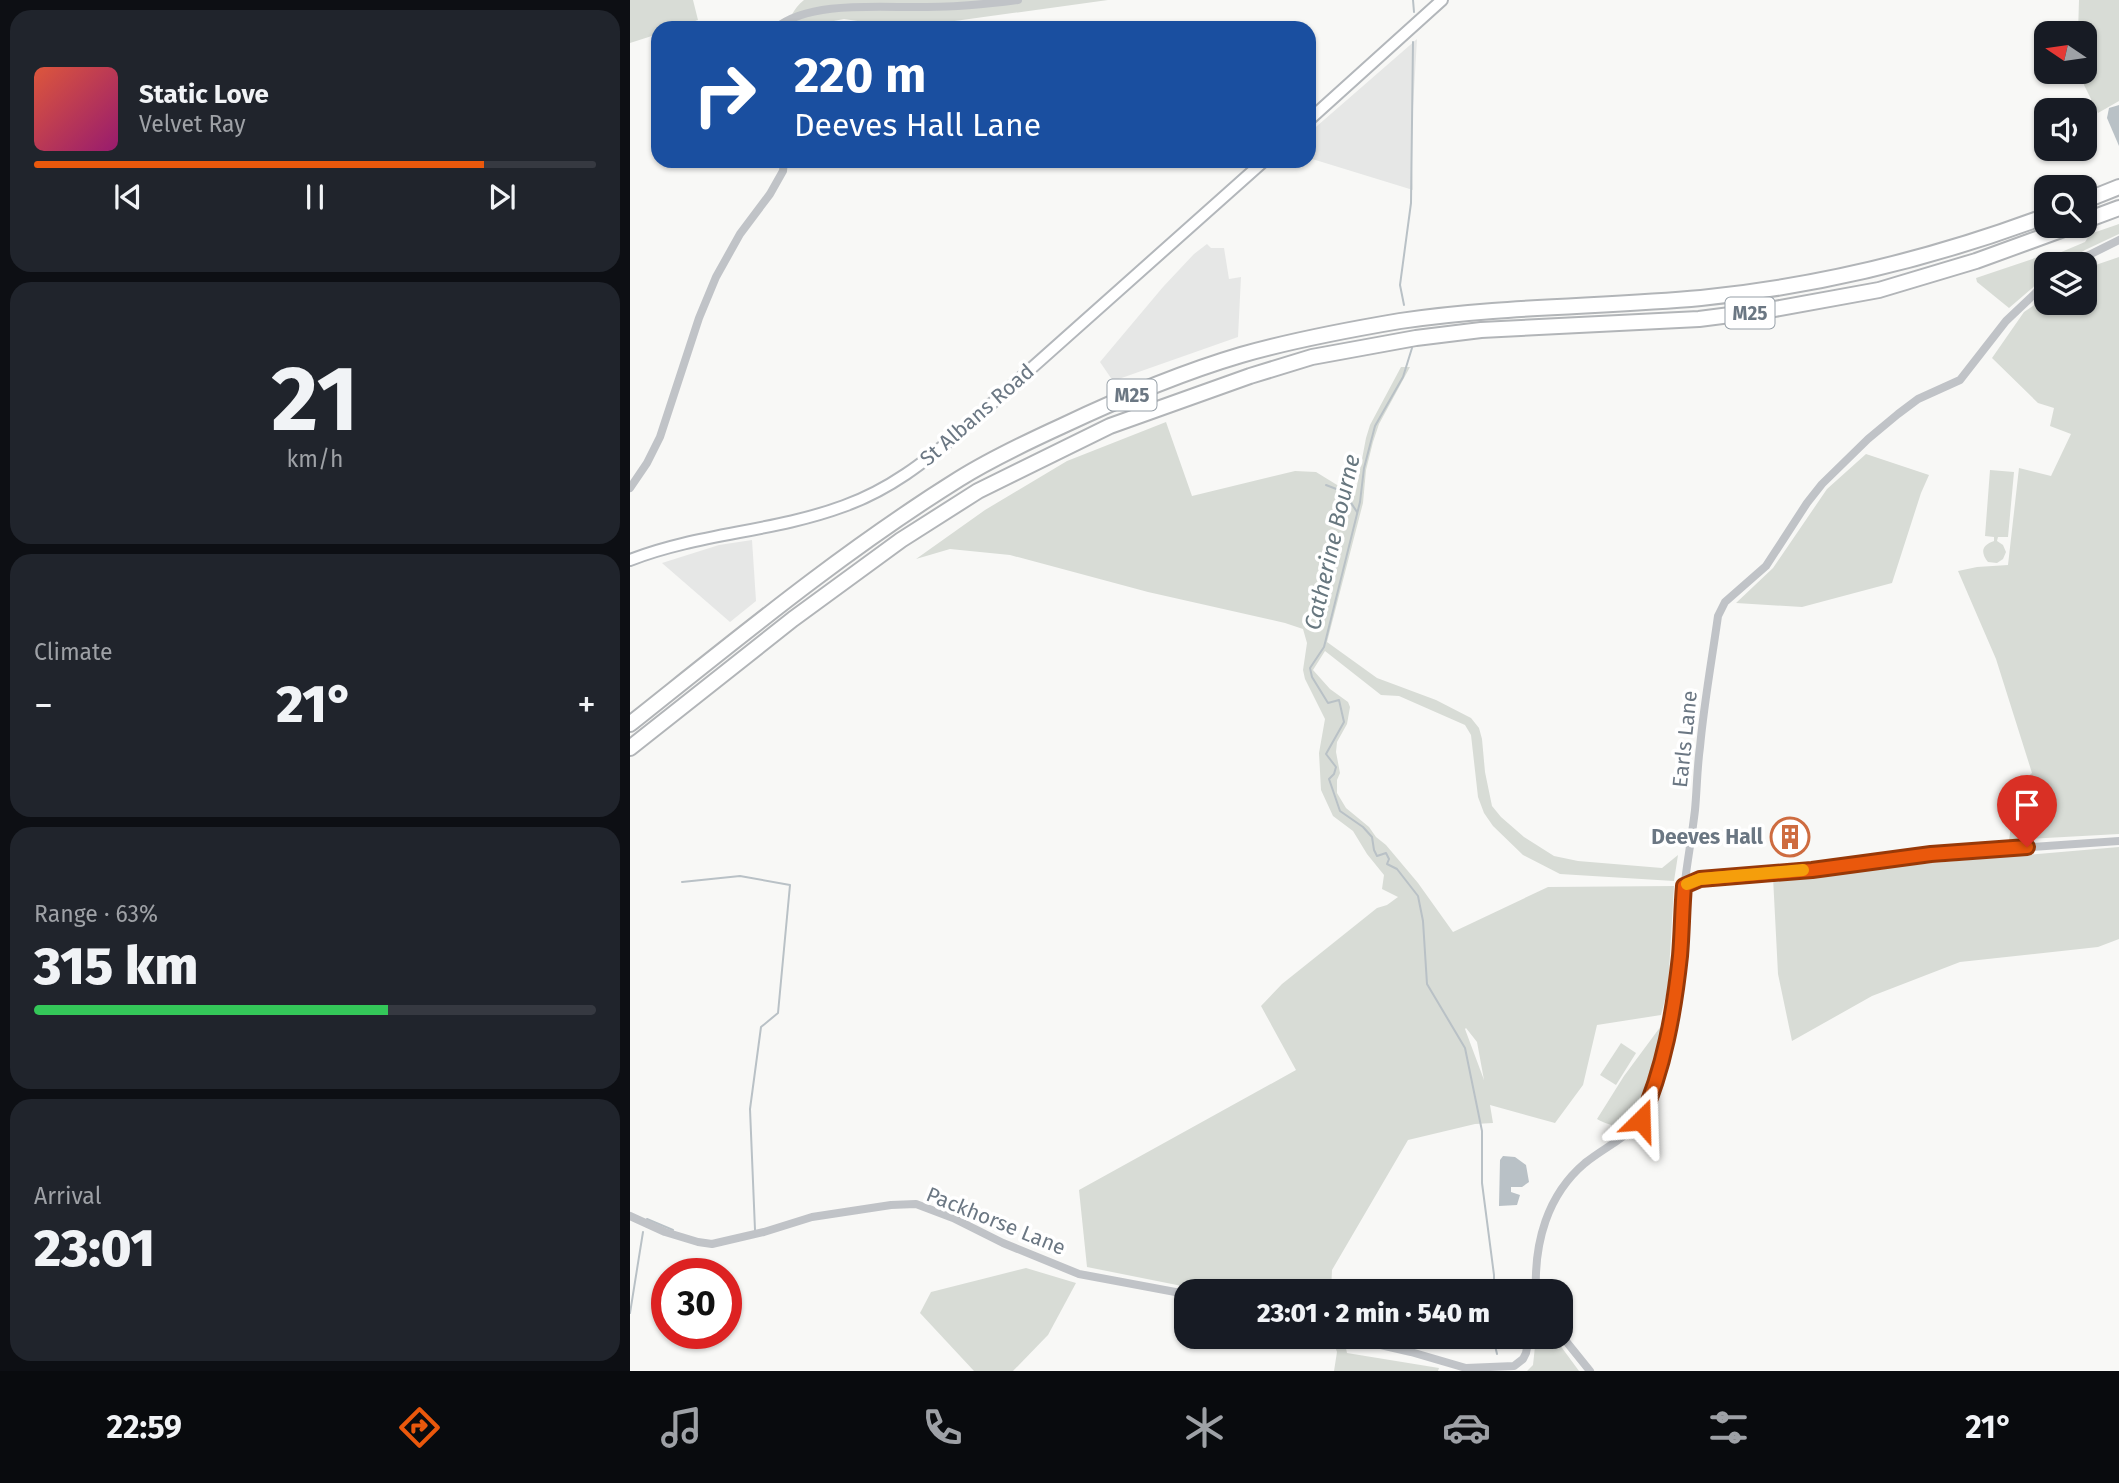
<!DOCTYPE html>
<meta charset="utf-8">
<style>
body{margin:0;font-family:"Fira Sans",sans-serif;background:#20242c;color:#f1f3f6;height:100vh;display:flex;flex-direction:column;font-size:26px;white-space:nowrap}
*{box-sizing:border-box;margin:0}
p{font-size:23px;color:#9ea1a6}
.icon{flex:none;width:38px;height:38px;fill:none;stroke:currentColor;stroke-width:2;stroke-linecap:round;stroke-linejoin:round}
.map{position:relative;flex:1;overflow:hidden}
.drawer{display:flex;flex-direction:column;gap:10px;padding:10px;background:#0d0f14;width:630px}
.drawer>*{flex:none}
.top-card{position:absolute;left:21px;top:21px;width:665px;height:147px;border-radius:21px;box-shadow:0 2px 5px #0004;background:#1a4fa0;color:#fff;overflow:hidden}
.needle{width:46px;rotate:283deg}
.fabs{position:absolute;left:1404px;top:21px;display:grid;gap:14px}
.fabs a{display:grid;place-items:center;width:63px;height:63px;border-radius:14px;background:#171b24;box-shadow:0 2px 5px #0004;font-size:35px}
.speed{position:absolute;left:21px;top:1258px;display:flex;gap:14px;font-size:35px;font-weight:700;text-align:center}
.speed>*{display:grid;place-content:center;width:91px;height:91px;border-radius:50%;background:#171b24;box-shadow:0 2px 5px #0004;line-height:1}
.speed .limit{border:10px solid #d22;background:#fff;color:#111}
.pin{position:absolute;display:grid;place-items:center;width:60px;height:60px;color:#fff;margin:-72px -30px;border-radius:50% 50% 50% 0;rotate:-45deg;box-shadow:0 0 7px #0007}
.pin .icon{rotate:45deg}
.me{position:absolute;width:77px;margin:-38px;rotate:22deg;stroke-linejoin:round;filter:drop-shadow(0 0 5px #0008)}
.turn{display:flex;align-items:center;gap:24px;height:147px;padding:0 28px;font-size:32px}
.turn .icon{width:91px;height:91px;stroke-width:2.5}
.turn b{display:block;font-size:49px;line-height:60px}
.big{font-size:52px;font-weight:800;line-height:1.1}
.drawer .widget{flex:1;display:flex;flex-direction:column;justify-content:center;gap:10px;min-width:0;padding:0 24px;border-radius:21px;background:#20242c}
.drawer .dial{align-items:center;gap:0}
.dial b{font-size:91px;line-height:1}
.song{display:flex;align-items:center;gap:21px}
.cover{width:84px;height:84px;border-radius:10px;background:linear-gradient(135deg,hsl(10 70% 55%),hsl(320 70% 35%))}
.played{height:7px;border-radius:4px;background:linear-gradient(90deg,#ea580c 80%,#363941 80%)}
.keys{display:flex;justify-content:space-around;direction:ltr}
.heat{display:flex;justify-content:space-between;align-items:center;font-size:38px;direction:ltr}
.charge{height:10px;border-radius:5px;background:linear-gradient(90deg,#34c759 63%,#363941 0)}
.trip{position:absolute;left:544px;top:1279px;width:399px;height:70px;border-radius:21px;background:#171b24;box-shadow:0 2px 5px #0004;font-weight:800;line-height:70px;text-align:center}
.dock{display:flex;height:112px;justify-content:space-around;align-items:center;background:#090b0e;color:#9ea1a6}
.dock .icon{width:49px;height:49px}
.dock .on{color:#ea580c}
.dock b{font-size:32px;color:#f1f3f6}
main{display:flex;flex:1;min-height:0}
.map>svg:first-child{display:block}
</style>
<main>
<section class="drawer">
<div class="widget">
<div class="song"><i class="cover"></i><div><b>Static Love</b><p>Velvet Ray</p></div></div>
<div class="played"></div>
<div class="keys"><svg class="icon" aria-label="previous" viewBox="0 0 24 24"><path d="M18 5L8 12l10 7zM5 5v14"/></svg><svg class="icon" aria-label="pause" viewBox="0 0 24 24"><path d="M8 5v14M16 5v14"/></svg><svg class="icon" aria-label="next" viewBox="0 0 24 24"><path d="M6 5l10 7-10 7zM19 5v14"/></svg></div>
</div>
<div class="widget dial"><b>21</b><p>km/h</p></div>
<div class="widget"><p>Climate</p>
<div class="heat"><a>−</a><b class="big">21°</b><a>+</a></div>
</div>
<div class="widget"><p>Range · 63%</p><b class="big">315 km</b><div class="charge"></div></div>
<div class="widget"><p>Arrival</p><b class="big">23:01</b></div>
</section>
<div class="map">
<svg width="1489" height="1371" viewBox="0 0 1489 1371">
<rect width="100%" height="100%" fill="#f8f8f6"/>
<g fill="#e6e7e6">
<polygon points="787,39 781,142 783,190 679,158 679,133"/>
<polygon points="577,244 581,248 594,248 599,279 611,277 608,337 483,381 470,362 533,287 564,254"/>
<polygon points="122,540 126,601 100,622 32,563 89,545"/>
</g>
<g fill="#d8dcd6" fill-rule="evenodd">
<polygon points="0,0 63,0 68,20 45,28 28,28 28,34 0,43"/>
<path d="M174,0H478L274,28L214,19L168,28H152C162,19 162,9 174,0Z"/>
<polygon points="1449,0 1489,0 1489,101 1468,113 1454,85 1453,72 1454,72 1454,33 1448,33"/>
<polygon points="1489,224 1489,234 1455,250 1432,264 1416,264 1416,276 1379,308 1347,282 1346,278 1423,252 1429,253 1455,242 1460,234"/>
<polygon points="1489,257 1489,834 1379,840 1387,786 1402,773 1366,659 1328,571 1347,567 1378,565 1389,468 1421,476 1441,434 1420,426 1424,408 1408,403 1362,358 1394,312 1416,297 1416,303 1454,303 1454,269"/>
<path d="M771,367H780L749,424L743,442L736,470L733,503L697,642L747,678L806,700L841,718L849,728L852,739L855,772L862,806L871,817L894,837L924,856L948,861L1032,868L1048,855L1044,881L930,874L893,855L863,826L854,813L848,797L841,735L835,725L769,696L751,695L695,651L683,670L700,689L718,702L720,707L717,724L707,742L706,752L710,773L707,780V793L716,808L739,827L746,837L756,845L788,883L823,932L918,887L1044,886L1038,988L1031,1015L967,1025L953,1085L925,1123L860,1105L863,1123L845,1124L778,1140L702,1270L701,1291H577L457,1267L449,1190L666,1070L631,1006L652,984L747,908L757,905L768,897L752,889L754,875L737,854L723,831L703,816L691,790L689,753L695,719L675,679L673,670L677,643L673,629L655,623L518,592L380,555L320,549L286,559L355,510L437,461L536,422L562,496L665,471L686,472L725,496L736,438L740,425ZM836,1028L847,1042L854,1080L835,1029Z"/>
<polygon points="1236,454 1299,475 1291,493 1262,583 1172,607 1106,603 1143,568 1197,489"/>
<path d="M1360,470L1384,472L1378,537H1368L1367,541L1373,545L1376,552L1373,559L1367,563L1358,562C1350,552 1352,545 1364,541V537L1355,536Z"/>
<polygon points="1489,847 1489,939 1468,947 1330,962 1242,996 1162,1041 1148,974 1143,877"/>
<path d="M1034,1022L1037,1027C1032,1047 1019,1116 999,1125C989,1129 976,1124 967,1119L994,1076Z"/>
<polygon points="991,1043 1006,1053 986,1085 970,1075"/>
<polygon points="396,1268 446,1283 418,1335 383,1371 344,1371 290,1313 301,1292"/>
<polygon points="702,1337 714,1339 717,1353 809,1368 808,1371 704,1371 707,1352"/>
<polygon points="906,1337 924,1337 949,1371 897,1371 903,1365"/>
</g>
<g fill="#b9c1c6">
<polygon points="1489,105 1489,146 1477,118 1479,108"/>
<polygon points="873,1156 885,1157 896,1165 899,1182 892,1187 881,1187 881,1192 890,1195 887,1205 869,1206 870,1160"/>
</g>
<g fill="none" stroke-linecap="round" stroke-linejoin="round">
<g stroke="#b9c1c6" stroke-width="2">
<polyline points="783,0 784,12"/>
<polyline points="774,305 770,285 781,203 783,42"/>
<polyline points="782,348 773,377 745,426 734,468 730,502 694,647 680,668 682,677 698,703 709,700 714,722 696,754 706,767 704,774 699,779 710,811 733,827 742,837 744,850 747,856 756,853 759,859 757,864 767,869 788,896 793,921 797,984 835,1048 852,1131 852,1183 864,1275 864,1292"/>
<polyline points="696,485 714,492 727,512"/>
<polyline points="52,882 110,876 160,885 148,1013 131,1027 120,1109 125,1230"/>
<polyline points="17,1219 43,1230"/>
<polyline points="0,1313 13,1232"/>
<polyline points="863,1337 867,1354"/>
</g>
<defs>
<g id="secondary">
<polyline points="679,120 812,0"/>
<path d="M0,560C69,533 144,532 214,506C259,490 295,462 331,431L634,161"/>
</g>
<g id="motorway">
<polyline points="1454,201 1489,187"/>
<polyline points="1454,221 1489,208"/>
<path d="M0,724C107,639 212,552 329,479C361,459 397,442 432,426C489,399 550,373 611,355C663,340 717,330 770,321C870,306 971,307 1071,298C1189,286 1304,258 1416,216"/>
<polyline points="0,748 163,619 271,540 348,491 480,426 620,376 682,357 786,338 851,330 1069,319 1139,310 1249,290 1346,261 1442,226"/>
</g>
</defs>
<use href="#secondary" stroke="#b3b7bb" stroke-width="14"/>
<use href="#motorway" stroke="#b2b5b8" stroke-width="18"/>
<g stroke="#c0c3c7" stroke-width="8">
<path d="M146,28C180,0 252,8 297,7C328,7 358,4 388,0"/>
<polyline points="1441,264 1489,240"/>
<polyline points="0,488 17,463 30,437 69,318 86,277 110,234 140,194 153,171 154,161"/>
<polyline points="1054,886 1070,879 1160,872 1301,854 1489,841"/>
<polyline points="0,1216 35,1232 68,1242 82,1244 134,1232 182,1217 261,1205 286,1204 323,1218 373,1243 449,1274 556,1294"/>
<path d="M906,1292C904,1243 917,1195 955,1163C984,1140 1007,1136 1021,1097C1037,1051 1047,1001 1050,952C1052,931 1052,910 1054,889C1057,863 1062,836 1065,810C1067,789 1067,768 1070,747C1074,703 1082,659 1088,616L1095,602L1136,566L1177,503L1192,484L1238,439L1268,414L1288,399L1330,380L1376,321L1416,283"/>
<polyline points="931,1335 960,1371"/>
<polyline points="716,1337 781,1352 836,1368 884,1366 893,1359 896,1353 899,1337"/>
</g>
<use href="#secondary" stroke="#fff" stroke-width="10"/>
<use href="#motorway" stroke="#fff" stroke-width="14"/>
</g>
<g fill="none" stroke-linecap="round" stroke-linejoin="round">
<defs>
<path id="route" d="M1011,1120C1034,1069 1044,1012 1050,956C1052,933 1052,909 1054,886L1070,879L1182,870L1301,854L1397,847"/>
</defs>
<use href="#route" stroke="#983908" stroke-width="18"/>
<use href="#route" stroke="#ea580c" stroke-width="12"/>
<polyline stroke="#f59e0b" stroke-width="12" points="1057,884 1070,879 1173,870"/>
</g>
<defs>
<symbol id="building-ring" viewBox="-11 -11 22 22"><circle r="9.5" fill="#fff" stroke="#ce6c40" stroke-width="1.5"/><path d="M-4-6H4V6H1V3H-1V6H-4ZM-2.5-4.3h1.7v1.8h-1.7ZM.8-4.3h1.7v1.8H.8ZM-2.5-1h1.7V.8h-1.7ZM.8-1h1.7V.8H.8Z" fill="#ce6c40"/></symbol>
</defs>
<g fill-rule="evenodd">
<use href="#building-ring" x="1138" y="815" width="44" height="44"/>
</g>
<g text-anchor="middle" stroke-width="7" stroke-linejoin="round" paint-order="stroke">
<g fill="#fff" stroke="#97a0a8" stroke-width="2">
<rect x="1095.5" y="297.5" width="49" height="31" rx="5"/>
<rect x="477.5" y="379.5" width="49" height="31" rx="5"/>
</g>
<g font-size="19" font-weight="bold" fill="#6b7783">
<text x="1120" y="320">M25</text>
<text x="502" y="402">M25</text>
</g>
<g font-size="21" fill="#6b7783" stroke="#fff">
<text transform="translate(347 415) rotate(-41)" y="7">St Albans Road</text>
<text transform="translate(1055 739) rotate(-84)" y="7">Earls Lane</text>
<text transform="translate(366 1221) rotate(22)" y="7">Packhorse Lane</text>
</g>
<g font-size="21" font-weight="bold" fill="#6b7783" stroke="#fff" text-anchor="end">
<text x="1133" y="844">Deeves Hall</text>
</g>
<g font-size="23" font-style="italic" fill="#67777f" stroke="#fff">
<text transform="translate(702 542) rotate(-77)" y="8">Catherine Bourne</text>
</g>
</g>
</svg>
<div class="fabs">
<a><svg class="needle" viewBox="-14 -14 28 28"><path d="M0-13l5 13h-10z" fill="#e53935"/><path d="M0 13l5-13h-10z" fill="#9ea1a6"/></svg></a>
<a><svg class="icon" aria-label="sound" viewBox="0 0 24 24"><path d="M4 9h4l5-4v14l-5-4H4zM17 9q2 3 0 6"/></svg></a>
<a><svg class="icon" aria-label="search" viewBox="0 0 24 24"><circle cx="10" cy="10" r="6"/><path d="M15 15l6 6"/></svg></a>
<a><svg class="icon" aria-label="layers" viewBox="0 0 24 24"><path d="M12 4l9 5-9 5-9-5zM3 14l9 5 9-5"/></svg></a>
</div>
<div class="speed"><div class="limit">30</div></div>
<div class="pin" style="left:1397px;top:847px;background:#d93025"><svg class="icon" aria-label="arrive" viewBox="0 0 24 24"><path d="M6 21V4h12l-3 4 3 4H6"/></svg></div>
<svg class="me" style="left:1011px;top:1120px" viewBox="-20 -20 40 40"><path d="M0-17L14 15 0 8-14 15z" fill="#ea580c" stroke="#fff" stroke-width="4"/></svg>
<div class="trip">23:01 · 2 min · 540 m</div>
<div class="top-card">
<div class="turn"><svg class="icon" aria-label="right" viewBox="0 0 24 24"><path d="M7 20v-9h11M14 6l5 5-5 5"/></svg><div><b>220 m</b>Deeves Hall Lane</div></div>
</div>
</div>
</main>
<nav class="dock">
<b>22:59</b>
<svg class="icon on" aria-label="directions" viewBox="0 0 24 24"><path d="M12 3l9 9-9 9-9-9zM9 14v-3h6M13 9l2 2-2 2"/></svg>
<svg class="icon" aria-label="music" viewBox="0 0 24 24"><path d="M9 18V5l10-2v13"/><circle cx="6" cy="18" r="3"/><circle cx="16" cy="16" r="3"/></svg>
<svg class="icon" aria-label="phone" viewBox="0 0 24 24"><path d="M5 4h4l2 5-3 2q2 4 5 5l2-3 5 2v4C11 20 4 13 5 4z"/></svg>
<svg class="icon" aria-label="climate" viewBox="0 0 24 24"><path d="M12 3v18M4 7l16 10M4 17L20 7"/></svg>
<svg class="icon" aria-label="car" viewBox="0 0 24 24"><path d="M5 17H2v-5l4-1 3-4h7l3 4 3 1v5h-3M9 17h6M6 11h13"/><circle cx="7" cy="17" r="2"/><circle cx="17" cy="17" r="2"/></svg>
<svg class="icon" aria-label="filters" viewBox="0 0 24 24"><path d="M4 7h16M4 17h16"/><circle cx="9" cy="7" r="2"/><circle cx="15" cy="17" r="2"/></svg>
<b>21°</b>
</nav>
